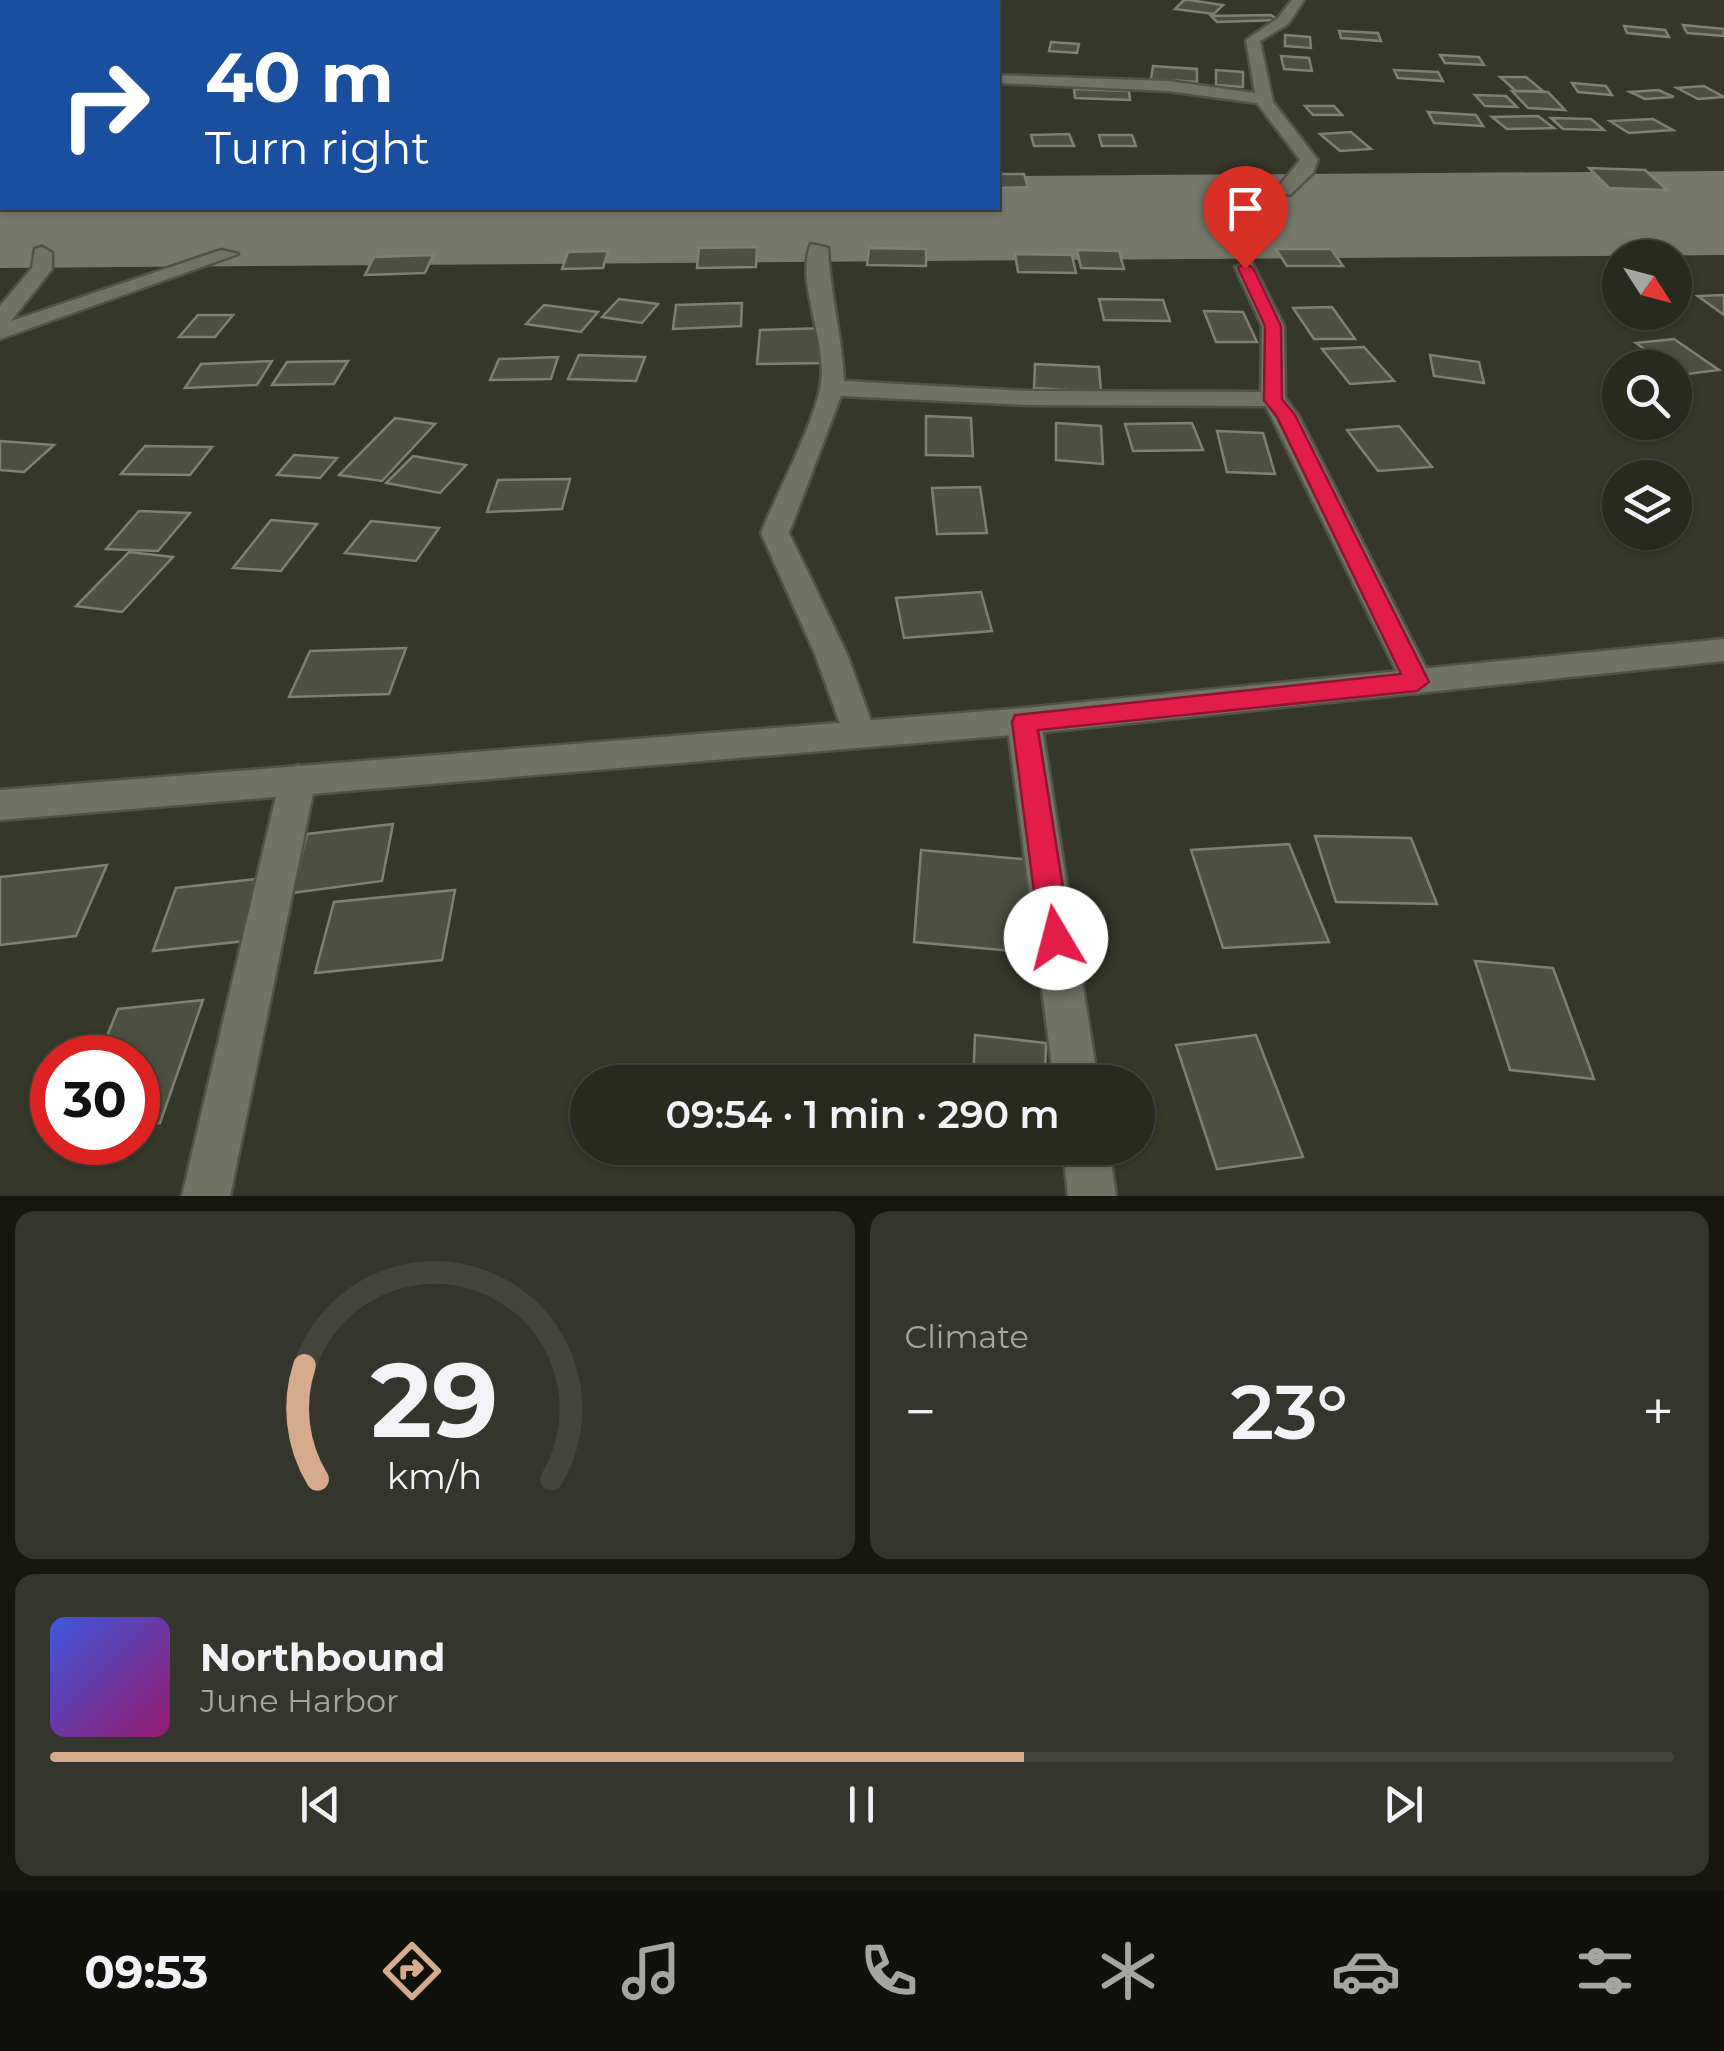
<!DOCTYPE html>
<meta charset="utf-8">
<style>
body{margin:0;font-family:Montserrat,sans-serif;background:#34352c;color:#f1f3f6;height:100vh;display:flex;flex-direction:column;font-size:38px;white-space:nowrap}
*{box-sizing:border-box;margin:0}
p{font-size:32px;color:#a5a6a4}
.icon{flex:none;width:55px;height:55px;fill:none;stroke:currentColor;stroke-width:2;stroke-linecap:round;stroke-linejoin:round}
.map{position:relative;height:1196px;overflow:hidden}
.details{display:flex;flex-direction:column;gap:15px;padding:15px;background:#161711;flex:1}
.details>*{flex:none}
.guide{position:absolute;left:0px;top:0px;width:1000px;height:210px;box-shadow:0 2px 8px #0004,0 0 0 2px #44453d;background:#1a4fa0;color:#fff;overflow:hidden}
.needle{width:65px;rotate:126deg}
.tools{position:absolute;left:1602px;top:240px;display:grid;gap:20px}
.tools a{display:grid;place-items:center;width:90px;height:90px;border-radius:50%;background:#28291f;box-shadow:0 2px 8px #0004,0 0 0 2px #44453d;font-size:50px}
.speed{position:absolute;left:30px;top:1035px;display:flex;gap:20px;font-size:50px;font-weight:700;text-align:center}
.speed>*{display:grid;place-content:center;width:130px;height:130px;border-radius:50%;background:#28291f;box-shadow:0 2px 8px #0004,0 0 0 2px #44453d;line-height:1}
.speed .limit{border:15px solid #d22;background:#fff;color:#111}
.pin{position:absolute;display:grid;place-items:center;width:85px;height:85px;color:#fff;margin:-102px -42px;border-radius:50% 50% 50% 0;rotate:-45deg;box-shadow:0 0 10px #0007}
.pin .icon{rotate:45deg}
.me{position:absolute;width:110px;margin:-55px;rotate:352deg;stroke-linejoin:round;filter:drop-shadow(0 0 8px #0008)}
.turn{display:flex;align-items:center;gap:35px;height:210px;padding:0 40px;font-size:45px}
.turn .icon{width:130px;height:130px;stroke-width:2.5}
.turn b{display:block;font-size:70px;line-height:85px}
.big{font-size:75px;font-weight:600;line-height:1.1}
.details .card{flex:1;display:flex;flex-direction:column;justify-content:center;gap:15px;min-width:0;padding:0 35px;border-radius:20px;background:#34352c}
.details .dial{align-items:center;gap:0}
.dial svg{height:260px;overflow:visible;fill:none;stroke:#44453d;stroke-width:7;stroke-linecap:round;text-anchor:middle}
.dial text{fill:#f1f3f6;stroke:none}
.song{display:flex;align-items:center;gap:30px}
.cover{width:120px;height:120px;border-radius:15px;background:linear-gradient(135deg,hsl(230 70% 55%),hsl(320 70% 35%))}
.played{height:10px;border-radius:5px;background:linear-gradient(90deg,#d6ab8b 60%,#44453d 60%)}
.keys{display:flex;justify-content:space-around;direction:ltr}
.heat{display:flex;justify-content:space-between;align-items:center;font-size:55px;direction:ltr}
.details .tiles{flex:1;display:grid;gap:15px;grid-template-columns:1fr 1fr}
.card:last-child{grid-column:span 2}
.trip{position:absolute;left:570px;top:1065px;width:585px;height:100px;border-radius:50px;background:#28291f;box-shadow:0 2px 8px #0004,0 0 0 2px #44453d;font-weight:600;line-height:100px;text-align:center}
.tabs{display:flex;height:160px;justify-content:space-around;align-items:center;background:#10100c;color:#a5a6a4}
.tabs .icon{width:70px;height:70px}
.tabs .active{color:#d6ab8b}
.tabs b{font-size:45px;color:#f1f3f6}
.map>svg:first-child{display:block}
</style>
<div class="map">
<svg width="1724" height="1196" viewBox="0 0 1724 1196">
<rect width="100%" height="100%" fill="#353729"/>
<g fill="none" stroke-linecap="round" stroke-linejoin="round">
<polygon fill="#76786b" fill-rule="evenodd" points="1724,171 1724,255 0,268 0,182 2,208 998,208 998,176"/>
</g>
<g fill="#4d5041" stroke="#7e8171" stroke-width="2.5">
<polygon points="1184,0 1189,0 1223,5 1214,14 1175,9"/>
<polygon points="1271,15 1278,20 1217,22 1211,16"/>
<polygon points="1683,25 1724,29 1724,36 1687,33"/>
<polygon points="1624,26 1665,30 1669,37 1627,33"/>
<polygon points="1339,31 1378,33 1381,41 1341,38"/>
<polygon points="1285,35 1310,37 1311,48 1285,46"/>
<polygon points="1051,42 1079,44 1077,53 1049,51"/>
<polygon points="1440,55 1479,57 1484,65 1445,63"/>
<polygon points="1281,56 1309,58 1312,71 1284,69"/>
<polygon points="1153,66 1197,69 1197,82 1151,79"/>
<polygon points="1216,70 1243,72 1243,87 1216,85"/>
<polygon points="1394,70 1438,72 1443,81 1398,78"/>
<polygon points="1500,77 1526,77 1543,91 1516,91"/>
<polygon points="1572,83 1606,86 1612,95 1578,92"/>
<polygon points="1704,86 1724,97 1698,99 1677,88"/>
<polygon points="1074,89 1129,91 1130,100 1075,98"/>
<polygon points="1658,90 1674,97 1645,99 1630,92"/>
<polygon points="1512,91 1548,92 1565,110 1528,108"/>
<polygon points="1475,95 1506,96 1517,107 1485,106"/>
<polygon points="1305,106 1334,106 1342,115 1313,115"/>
<polygon points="1428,112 1476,115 1483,126 1434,123"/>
<polygon points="1538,116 1554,128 1507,129 1492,117"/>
<polygon points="1551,118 1591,119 1604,130 1563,129"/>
<polygon points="1653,119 1673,130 1629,133 1610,121"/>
<polygon points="1351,132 1371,149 1340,151 1320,134"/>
<polygon points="1069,134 1074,146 1034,146 1031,135"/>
<polygon points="1099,135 1132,135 1136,146 1102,146"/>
<polygon points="1589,168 1645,170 1667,190 1609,188"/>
<polygon points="998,174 1024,174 1028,187 998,188"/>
<polygon points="757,247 756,267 697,268 699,248"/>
<polygon points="869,248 926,249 926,266 867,265"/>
<polygon points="1276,249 1331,249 1343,266 1287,266"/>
<polygon points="1077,250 1119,251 1124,269 1081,268"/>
<polygon points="608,251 603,268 562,269 568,252"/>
<polygon points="1015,254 1072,255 1076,273 1018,272"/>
<polygon points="433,255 425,273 365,275 374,257"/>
<polygon points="1724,295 1724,315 1698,296"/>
<polygon points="619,299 658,304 642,323 602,317"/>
<polygon points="1099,299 1163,300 1170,321 1104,320"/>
<polygon points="742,303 741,326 673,329 676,305"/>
<polygon points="544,305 598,312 581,332 526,324"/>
<polygon points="1332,307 1355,339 1314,339 1293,308"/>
<polygon points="1204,311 1243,312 1257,342 1216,342"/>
<polygon points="198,315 233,315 215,337 179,337"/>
<polygon points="824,328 824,363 757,364 760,330"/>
<polygon points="1674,339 1719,370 1679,375 1636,343"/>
<polygon points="1364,347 1394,381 1350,384 1322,349"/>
<polygon points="579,355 645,357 636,381 568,379"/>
<polygon points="1430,355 1479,362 1484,383 1434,376"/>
<polygon points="558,357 551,379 490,380 499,359"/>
<polygon points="272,361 257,385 185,388 201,364"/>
<polygon points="348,361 334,384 272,385 287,362"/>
<polygon points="1035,364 1099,367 1101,392 1034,388"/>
<polygon points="926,416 971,418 973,456 926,455"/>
<polygon points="395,418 435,424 382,481 339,475"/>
<polygon points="1056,423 1101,426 1103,464 1056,460"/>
<polygon points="1192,423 1203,450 1133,451 1125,424"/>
<polygon points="1399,426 1432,467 1378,471 1347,430"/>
<polygon points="1217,431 1263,433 1275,474 1227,472"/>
<polygon points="0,441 54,445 24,472 0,470"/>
<polygon points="145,446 212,447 190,475 121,474"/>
<polygon points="294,455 337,458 320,478 277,475"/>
<polygon points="413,456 466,465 440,493 386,483"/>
<polygon points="570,479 562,509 487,512 498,480"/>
<polygon points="980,487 987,533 937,534 932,488"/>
<polygon points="139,511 190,513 158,551 106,549"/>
<polygon points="271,520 317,524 281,571 233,568"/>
<polygon points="371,521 439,528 416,561 345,553"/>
<polygon points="129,552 173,557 122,612 76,606"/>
<polygon points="981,592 992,631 904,638 896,598"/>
<polygon points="406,648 389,694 289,697 310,651"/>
<polygon points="393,824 382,881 292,893 307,834"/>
<polygon points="1315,836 1411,838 1437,904 1336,902"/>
<polygon points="1289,844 1329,942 1223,948 1191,850"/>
<polygon points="921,850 1032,860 1033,953 914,942"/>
<polygon points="107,865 76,936 0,945 0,877"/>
<polygon points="265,878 245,941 153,951 176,888"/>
<polygon points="455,890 442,960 315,973 334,902"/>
<polygon points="1475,961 1553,968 1594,1079 1510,1070"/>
<polygon points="203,1000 160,1123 138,1126 138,1058 98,1058 118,1009"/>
<polygon points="975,1035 1046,1043 1045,1082 973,1082"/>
<polygon points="1256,1035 1303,1157 1217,1169 1176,1045"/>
</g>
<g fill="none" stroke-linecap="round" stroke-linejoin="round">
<defs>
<g id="street">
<polygon points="177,0 252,0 176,2"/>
<polygon points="564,0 615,0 616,2 565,2"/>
<polygon points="889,0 902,0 903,2 890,2"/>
<polygon points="1292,0 1304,0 1288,24 1260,41 1273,102 1318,160 1313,173 1290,195 1275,191 1300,160 1257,103 1168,91 998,83 998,75 1168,81 1255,93 1246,40 1278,18"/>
<polygon points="0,1 7,2 2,9 0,9"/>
<path d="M811,244L828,248C830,294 842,336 844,381L1029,391L1261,392L1262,326L1235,267L1252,263L1284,326L1285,398L1298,415L1433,682L1428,690L1417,694L1406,690L1266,406L1029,405L841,396L789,533L847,654L876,735L871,744L859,748L847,744L815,654L761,533C778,491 810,432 820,389C830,343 794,283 811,244Z"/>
<polygon points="42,247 52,253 52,269 11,321 221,250 238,254 0,339 0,306 32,268 35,249"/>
<polygon points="1024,708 1036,712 1041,721 1098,1082 1054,1082 1007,721 1012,712"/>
<polygon points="298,765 310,769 316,779 230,1196 182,1196 280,779 286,769"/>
<polygon points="1063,1148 1109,1148 1116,1196 1068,1196"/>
</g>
<polygon id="secondary" points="1724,639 1724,661 1024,734 0,820 0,790 1024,708"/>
</defs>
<use href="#street" stroke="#515347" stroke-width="5"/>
<use href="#secondary" stroke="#515347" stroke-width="5"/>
<use href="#street" fill="#717363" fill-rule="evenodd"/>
<use href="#secondary" fill="#717363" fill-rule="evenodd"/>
</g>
<polygon fill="#e11d48" stroke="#92132f" stroke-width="2.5" points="1245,263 1253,268 1281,326 1282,399 1295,415 1429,682 1417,691 1038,730 1071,938 1066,948 1056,952 1045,948 1040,938 1012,722 1015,715 1401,674 1277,417 1264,400 1265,326 1238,268"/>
</svg>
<div class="tools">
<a><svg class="needle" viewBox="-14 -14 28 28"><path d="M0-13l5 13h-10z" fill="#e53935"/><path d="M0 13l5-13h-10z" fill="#a5a6a4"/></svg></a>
<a><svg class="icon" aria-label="search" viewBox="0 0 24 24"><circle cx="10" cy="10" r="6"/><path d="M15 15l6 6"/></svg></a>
<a><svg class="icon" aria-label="layers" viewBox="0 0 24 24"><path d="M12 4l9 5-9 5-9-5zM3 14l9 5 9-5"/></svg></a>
</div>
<div class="speed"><div class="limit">30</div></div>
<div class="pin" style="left:1245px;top:268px;background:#d93025"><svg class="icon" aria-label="arrive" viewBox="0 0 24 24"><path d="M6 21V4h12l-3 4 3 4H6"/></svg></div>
<svg class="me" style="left:1056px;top:938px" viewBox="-20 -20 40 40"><circle r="19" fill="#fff"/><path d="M0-13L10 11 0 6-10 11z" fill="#e11d48"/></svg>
<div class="trip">09:54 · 1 min · 290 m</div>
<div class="guide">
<div class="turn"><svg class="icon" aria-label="right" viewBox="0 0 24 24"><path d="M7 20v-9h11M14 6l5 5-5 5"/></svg><div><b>40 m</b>Turn right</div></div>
</div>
</div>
<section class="details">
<div class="tiles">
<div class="card dial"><svg viewBox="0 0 100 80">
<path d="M14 69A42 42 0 1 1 86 69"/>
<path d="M14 69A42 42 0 0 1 10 34" stroke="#d6ab8b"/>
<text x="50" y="56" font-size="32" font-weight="700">29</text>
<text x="50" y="72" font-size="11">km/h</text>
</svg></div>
<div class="card"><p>Climate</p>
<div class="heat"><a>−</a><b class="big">23°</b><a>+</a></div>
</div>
<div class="card">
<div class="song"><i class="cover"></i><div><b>Northbound</b><p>June Harbor</p></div></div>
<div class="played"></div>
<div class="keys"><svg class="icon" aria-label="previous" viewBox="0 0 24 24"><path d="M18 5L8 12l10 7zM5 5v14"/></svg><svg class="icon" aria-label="pause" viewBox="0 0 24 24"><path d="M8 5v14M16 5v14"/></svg><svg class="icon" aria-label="next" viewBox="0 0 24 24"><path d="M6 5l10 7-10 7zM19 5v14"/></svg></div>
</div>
</div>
</section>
<nav class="tabs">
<b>09:53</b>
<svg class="icon active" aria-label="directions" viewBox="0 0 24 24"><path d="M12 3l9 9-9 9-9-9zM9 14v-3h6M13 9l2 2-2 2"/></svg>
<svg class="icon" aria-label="music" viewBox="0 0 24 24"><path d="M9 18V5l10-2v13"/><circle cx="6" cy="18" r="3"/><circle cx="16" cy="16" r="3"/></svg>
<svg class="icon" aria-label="phone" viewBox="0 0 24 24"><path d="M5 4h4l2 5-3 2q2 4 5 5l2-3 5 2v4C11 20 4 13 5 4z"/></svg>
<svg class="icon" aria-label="climate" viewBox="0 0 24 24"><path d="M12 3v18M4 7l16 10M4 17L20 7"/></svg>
<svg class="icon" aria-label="car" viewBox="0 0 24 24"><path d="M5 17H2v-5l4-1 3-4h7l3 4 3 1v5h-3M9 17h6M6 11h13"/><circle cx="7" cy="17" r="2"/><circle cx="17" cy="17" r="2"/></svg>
<svg class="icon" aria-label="filters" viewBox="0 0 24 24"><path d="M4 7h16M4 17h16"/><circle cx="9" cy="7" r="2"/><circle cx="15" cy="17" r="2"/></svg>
</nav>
